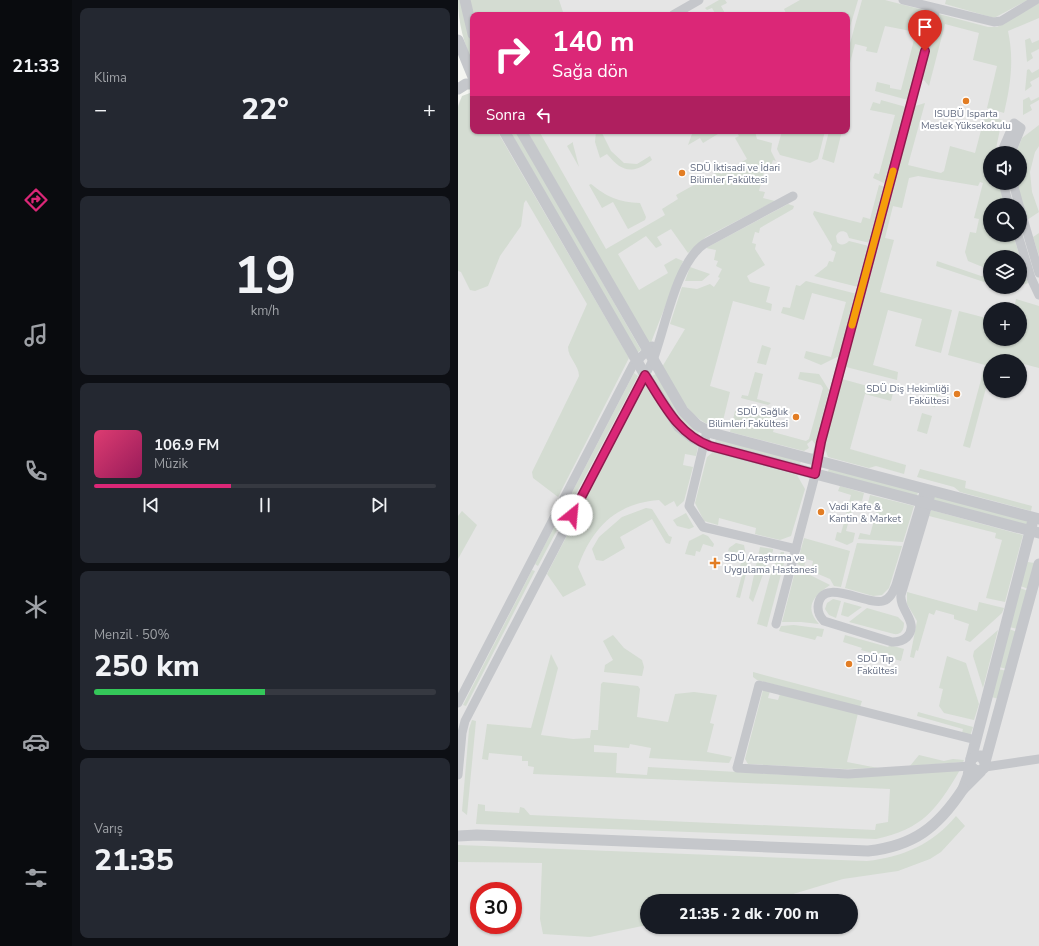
<!DOCTYPE html>
<html lang="tr">
<meta charset="utf-8">
<style>
body{margin:0;font-family:"Nunito Sans",sans-serif;background:#242831;color:#f1f3f6;height:100vh;display:flex;flex-direction:column;font-size:15px;white-space:nowrap}
*{box-sizing:border-box;margin:0}
p{font-size:13px;color:#9ea1a6}
.icon{flex:none;width:22px;height:22px;fill:none;stroke:currentColor;stroke-width:2;stroke-linecap:round;stroke-linejoin:round}
.map{position:relative;flex:1;overflow:hidden}
.details{display:flex;flex-direction:column;gap:8px;padding:8px;background:#0d0f14;width:386px}
.details>*{flex:none}
.hud{position:absolute;left:12px;top:12px;width:380px;height:122px;border-radius:8px;box-shadow:0 1px 3px #0004;background:#db2777;color:#fff;overflow:hidden}
.buttons{position:absolute;left:525px;top:146px;display:grid;gap:8px}
.buttons a{display:grid;place-items:center;width:44px;height:44px;border-radius:50%;background:#171b24;box-shadow:0 1px 3px #0004;font-size:20px}
.speed{position:absolute;left:12px;top:882px;display:flex;gap:8px;font-size:20px;font-weight:700;text-align:center}
.speed>*{display:grid;place-content:center;width:52px;height:52px;border-radius:50%;background:#171b24;box-shadow:0 1px 3px #0004;line-height:1}
.speed .limit{border:6px solid #d22;background:#fff;color:#111}
.pin{position:absolute;display:grid;place-items:center;width:34px;height:34px;color:#fff;margin:-41px -17px;border-radius:50% 50% 50% 0;rotate:-45deg;box-shadow:0 0 4px #0007}
.pin .icon{rotate:45deg}
.me{position:absolute;width:44px;margin:-22px;rotate:28deg;stroke-linejoin:round;filter:drop-shadow(0 0 3px #0008)}
.turn{display:flex;align-items:center;gap:14px;height:84px;padding:0 16px;font-size:18px}
.turn .icon{width:52px;height:52px;stroke-width:2.5}
.turn b{display:block;font-size:28px;line-height:34px}
.then{display:flex;align-items:center;height:38px;padding:0 16px;background:#0003;gap:8px;font-size:15px}
.big{font-size:30px;font-weight:800;line-height:1.1}
.details .widget{flex:1;display:flex;flex-direction:column;justify-content:center;gap:6px;min-width:0;padding:0 14px;border-radius:8px;background:#242831}
.details .dial{align-items:center;gap:0}
.dial b{font-size:52px;line-height:1}
.song{display:flex;align-items:center;gap:12px}
.cover{width:48px;height:48px;border-radius:6px;background:linear-gradient(135deg,hsl(340 70% 55%),hsl(330 70% 35%))}
.played{height:4px;border-radius:2px;background:linear-gradient(90deg,#db2777 40%,#363941 40%)}
.keys{display:flex;justify-content:space-around;direction:ltr}
.heat{display:flex;justify-content:space-between;align-items:center;font-size:22px;direction:ltr}
.charge{height:6px;border-radius:3px;background:linear-gradient(90deg,#34c759 50%,#363941 0)}
.trip{position:absolute;left:182px;top:894px;width:218px;height:40px;border-radius:20px;background:#171b24;box-shadow:0 1px 3px #0004;font-weight:800;line-height:40px;text-align:center}
main{display:flex;flex:1;min-height:0}
.tab-bar{display:flex;flex-direction:column;width:72px;justify-content:space-around;align-items:center;background:#090b0e;color:#9ea1a6}
.tab-bar .icon{width:28px;height:28px}
.tab-bar .on{color:#db2777}
.tab-bar b{font-size:18px;color:#f1f3f6}
.map>svg:first-child{display:block}
</style>
<main>
<nav class="tab-bar">
<b>21:33</b>
<svg class="icon on" aria-label="directions" viewBox="0 0 24 24"><path d="M12 3l9 9-9 9-9-9zM9 14v-3h6M13 9l2 2-2 2"/></svg>
<svg class="icon" aria-label="music" viewBox="0 0 24 24"><path d="M9 18V5l10-2v13"/><circle cx="6" cy="18" r="3"/><circle cx="16" cy="16" r="3"/></svg>
<svg class="icon" aria-label="phone" viewBox="0 0 24 24"><path d="M5 4h4l2 5-3 2q2 4 5 5l2-3 5 2v4C11 20 4 13 5 4z"/></svg>
<svg class="icon" aria-label="climate" viewBox="0 0 24 24"><path d="M12 3v18M4 7l16 10M4 17L20 7"/></svg>
<svg class="icon" aria-label="car" viewBox="0 0 24 24"><path d="M5 17H2v-5l4-1 3-4h7l3 4 3 1v5h-3M9 17h6M6 11h13"/><circle cx="7" cy="17" r="2"/><circle cx="17" cy="17" r="2"/></svg>
<svg class="icon" aria-label="filters" viewBox="0 0 24 24"><path d="M4 7h16M4 17h16"/><circle cx="9" cy="7" r="2"/><circle cx="15" cy="17" r="2"/></svg>
</nav>
<section class="details">
<div class="widget"><p>Klima</p>
<div class="heat"><a>−</a><b class="big">22°</b><a>+</a></div>
</div>
<div class="widget dial"><b>19</b><p>km/h</p></div>
<div class="widget">
<div class="song"><i class="cover"></i><div><b>106.9 FM</b><p>Müzik</p></div></div>
<div class="played"></div>
<div class="keys"><svg class="icon" aria-label="previous" viewBox="0 0 24 24"><path d="M18 5L8 12l10 7zM5 5v14"/></svg><svg class="icon" aria-label="pause" viewBox="0 0 24 24"><path d="M8 5v14M16 5v14"/></svg><svg class="icon" aria-label="next" viewBox="0 0 24 24"><path d="M6 5l10 7-10 7zM19 5v14"/></svg></div>
</div>
<div class="widget"><p>Menzil · 50%</p><b class="big">250 km</b><div class="charge"></div></div>
<div class="widget"><p>Varış</p><b class="big">21:35</b></div>
</section>
<div class="map">
<svg width="581" height="946" viewBox="0 0 581 946">
<rect width="100%" height="100%" fill="#f4f5f1"/>
<path fill="#e5e5e5" fill-rule="evenodd" d="M11,0H581V946H0V105L2,100L7,95L15,92V131H389V15H15ZM532,153H562V183H532ZM532,205H562V235H532ZM532,257H562V287H532ZM532,309H562V339H532ZM532,361H562V391H532ZM21,891H55V925H21ZM189,901H393V927H189Z"/>
<g fill="#d4dcd2">
<path d="M0,0H3L15,47V65C6,43 0,23 0,0Z"/>
<polygon points="11,0 101,0 106,15 15,15"/>
<polygon points="261,0 267,0 269,3 263,6 268,15 258,15 254,8 249,10 247,8"/>
<polygon points="342,0 400,0 389,37 389,15 329,15 326,9"/>
<polygon points="404,0 427,0 473,12 450,100 417,91 419,82 432,85 432,88 443,90 458,32 427,26 419,53 408,51 409,47 397,44 389,74 389,54"/>
<polygon points="488,0 570,0 536,18 487,4"/>
<path d="M581,3V18L550,31C556,59 553,84 546,113L529,108L539,66L515,60L521,33L487,24L471,86L464,78L481,14L530,27H539Z"/>
<polygon points="572,38 574,43 581,40 581,49 573,53 575,58 569,62 567,40"/>
<polygon points="571,69 574,73 581,69 581,77 572,82 574,86 567,91 569,70"/>
<path d="M15,92V131H39L171,358L100,497L75,478L74,472L121,376C121,365 110,358 110,347L129,304L68,200L66,203L63,226L42,256L30,286L17,291L12,290L3,272L0,271V107L4,96Z"/>
<polygon points="571,97 573,101 581,97 581,100 572,105 574,110 565,115 565,100"/>
<polygon points="423,100 448,107 428,184 415,178 417,173 421,174 437,115 412,110 415,102 422,104"/>
<polygon points="467,103 450,165 483,173 486,171 492,146 517,153 527,115 544,120 537,153 532,153 532,183 541,183 547,205 532,205 532,235 555,235 562,257 532,257 532,270 510,261 507,252 512,232 518,233 521,219 516,218 525,183 522,182 520,186 460,176 451,178 444,208 435,206 427,238 436,240 422,292 494,310 483,353 457,346 464,319 430,310 415,365 440,372 439,380 388,367 457,106"/>
<polygon points="581,125 581,146 577,152 572,172 574,192 581,212 569,220 558,183 562,183 562,153 558,153 564,138"/>
<polygon points="52,131 58,131 183,350 179,353"/>
<polygon points="69,131 81,131 148,249 207,215 204,209 220,199 218,195 261,171 263,174 289,159 277,138 281,136 278,131 297,131 299,139 314,143 313,151 318,161 315,160 313,166 308,164 301,191 307,192 305,198 317,201 248,237 230,253 213,229 199,237 204,245 198,248 188,236 160,254 181,290 210,273 206,265 218,258 225,261 192,345"/>
<path d="M138,131H143L153,151L166,163L179,164L192,156L194,160C174,175 164,172 149,154L142,158L137,142Z"/>
<polygon points="235,131 265,131 245,143 242,138 230,145"/>
<polygon points="324,131 367,131 360,159 352,163 322,155 319,149"/>
<polygon points="371,131 384,131 376,163 364,159"/>
<polygon points="115,142 115,144 121,167 109,146"/>
<path d="M133,184C149,197 160,202 182,203L188,217L187,220L170,229L155,202L144,208L131,185Z"/>
<path d="M421,185L427,187L412,243L391,238L389,233C385,230 380,231 378,236L379,242C383,246 387,245 391,241L411,246L400,287L356,276L369,266L371,261L375,262L378,252L373,250L374,246L355,214L356,211L403,223L405,217L412,219Z"/>
<path d="M330,204L336,206L335,209L302,228L301,233L297,232L294,243L298,244L297,249L307,265L289,276L292,282L312,287L308,302L314,304L313,311L275,301L252,386L272,392L263,429C230,421 220,393 204,367L227,329L212,324L224,287L239,289L252,284L256,287L262,278L260,277L264,269L258,266L260,261L256,260L258,250L248,248Z"/>
<polygon points="581,233 581,256 575,237"/>
<polygon points="562,258 570,283 568,284 562,282"/>
<polygon points="479,261 532,279 532,284 478,266"/>
<polygon points="232,267 252,274 244,281 227,281"/>
<polygon points="348,281 399,294 381,356 363,365 346,358 348,351 373,357 388,302 354,293 346,320 323,313 325,307 332,308 338,285 342,286"/>
<polygon points="558,299 581,306 581,368 562,363 562,361 543,358 542,361 532,361 532,373 512,448 505,446 527,365 490,355 501,311 532,319 532,339 562,339 562,309 556,309"/>
<polygon points="304,345 313,348 308,365 299,363"/>
<polygon points="297,372 305,374 299,399 313,403 310,405 283,398 284,395 290,396"/>
<polygon points="342,372 361,374 371,390 358,443 357,444 354,440 349,444 351,448 346,451 272,432 277,411 283,407 290,408 289,412 307,416 319,409 321,410 315,432 348,441 351,439 365,388 363,385 340,379"/>
<polygon points="176,373 180,376 80,566 77,564"/>
<polygon points="198,374 241,431 240,435 225,425 194,376"/>
<polygon points="384,379 435,393 433,401 407,394 392,449 448,465 446,474 418,466 411,468 370,457 366,446"/>
<path d="M187,385L220,433L240,447L238,456L227,454L225,465L235,467L226,501L219,507L216,501L207,506L201,500C158,503 134,528 120,567L128,585L105,597L89,574Z"/>
<polygon points="471,386 482,388 477,407 467,404"/>
<polygon points="464,413 474,416 469,434 459,431"/>
<polygon points="258,438 343,460 342,465 257,442"/>
<polygon points="255,452 339,475 347,489 333,536 322,540 297,534 298,528 261,518 260,525 246,521 237,503 249,457"/>
<polygon points="371,468 460,492 459,496 370,472"/>
<polygon points="462,469 508,481 507,488 574,506 573,511 502,492 496,487 459,477"/>
<polygon points="382,486 406,493 404,501 396,500 393,515 388,514 393,495 380,491"/>
<polygon points="412,495 456,506 445,542 400,539 402,533 412,535 420,506 410,503"/>
<polygon points="476,496 572,521 570,525 475,500"/>
<polygon points="188,508 194,509 211,536 214,537 212,544 208,543 194,519 162,537 167,548 145,561 138,560 134,549 141,537 164,517"/>
<polygon points="473,510 565,535 547,602 528,598 544,540 537,538 538,533 471,516"/>
<polygon points="4,511 19,525 0,559 0,516"/>
<polygon points="228,513 236,527 231,529 219,526 215,520"/>
<polygon points="387,519 391,520 388,531 397,533 395,542 389,545 377,540 379,532 383,533"/>
<polygon points="245,534 250,536 256,544 255,547 245,544 242,552 238,551 237,556 227,554 231,541"/>
<polygon points="346,538 392,551 383,587 376,586 372,579 353,571 355,561 348,559 346,567 339,564"/>
<polygon points="278,543 286,545 290,566 282,598 278,597 285,571 281,570 283,563 279,562 281,554 270,551 271,548"/>
<polygon points="399,543 444,546 431,588 424,595 415,596 387,588"/>
<polygon points="302,547 315,549 315,551 308,566 295,602 291,598"/>
<polygon points="323,552 326,552 326,563 309,627 299,624 314,569"/>
<polygon points="570,562 576,563 571,589 562,586 568,563"/>
<path d="M338,568L372,585C359,594 344,605 361,624L343,622H324Z"/>
<polygon points="74,570 77,571 8,706 5,705"/>
<polygon points="562,588 570,591 560,629 551,627"/>
<polygon points="449,592 519,611 521,602 546,608 544,613 512,642 507,640 511,624 496,619 496,615 478,610 476,615 471,613 460,651 458,650 456,658 452,657 459,621 449,604"/>
<polygon points="375,599 383,601 378,618 371,615 367,609 369,603"/>
<polygon points="386,602 404,607 390,617 383,615"/>
<path d="M409,608L440,617L446,623C446,630 443,635 436,634L391,622Z"/>
<polygon points="336,625 366,629 364,637 359,636 357,640 321,631 323,626"/>
<polygon points="551,629 559,632 549,669 541,667"/>
<polygon points="540,630 525,688 515,656 516,651"/>
<polygon points="155,635 166,648 184,660 186,667 184,676 146,672 147,665 155,660 145,641"/>
<polygon points="387,635 430,647 432,645 446,649 443,661 403,650 404,648 385,642"/>
<path d="M93,654L100,668L83,735L115,739L132,738L133,730H140L143,684L145,682L180,686L182,689L179,717L210,722L217,694L236,692L259,695L252,723L256,724L249,752L274,757L271,763L191,758L193,748L172,744L171,748L136,745V752L159,753L158,773L189,775L190,767L384,778L502,770C479,809 465,829 418,839L18,824L20,804L27,805V811L61,813L62,807L66,808L72,815L417,830L418,824L430,822L432,789L75,774L76,767L70,766V761H64V756L31,753L30,760L24,759L29,724L73,728Z"/>
<polygon points="489,656 508,663 521,704 516,720 486,713 481,706 485,689 481,688"/>
<polygon points="540,669 549,671 542,699 533,697"/>
<polygon points="295,672 404,701 402,707 299,680 295,677"/>
<polygon points="305,690 312,691 310,698 320,700 322,694 400,713 389,762 420,768 387,769 290,764 287,759"/>
<polygon points="460,712 515,727 511,739 503,736 505,729 459,716"/>
<polygon points="14,720 18,721 9,815 4,811 11,729"/>
<polygon points="461,755 486,761 495,759 506,760 505,762 452,766"/>
<path d="M498,816L507,826L483,852L472,859L440,871L385,879L332,895L304,901H189V925L132,937L85,934L82,919L84,863L0,862V845L409,861C445,857 475,844 498,816Z"/>
</g>
<g fill="none" stroke-linecap="round" stroke-linejoin="round">
<g stroke="#c5c7cb" stroke-width="9">
<polyline points="445,0 536,22 543,21 578,0"/>
<polyline points="215,15 241,0"/>
<polyline points="543,153 556,123 563,128 553,153"/>
<polyline points="545,183 551,205"/>
<polyline points="555,183 561,205"/>
<polyline points="562,208 581,273"/>
<polyline points="560,235 573,278 581,295"/>
<polyline points="249,431 231,506 245,527 338,549"/>
<path d="M467,489L438,585C435,592 432,599 425,601C409,606 362,575 360,607C360,613 362,617 366,621L434,642C440,642 445,641 449,637C462,623 441,610 443,595L474,491"/>
<polyline points="318,624 356,479 359,455 478,9"/>
<polyline points="0,703 175,365 194,346"/>
<polyline points="512,766 390,774 279,768 301,685 518,740"/>
<polyline points="527,767 581,759"/>
<path d="M0,775L4,733L7,721L195,360C207,329 218,263 246,244L335,196"/>
</g>
<g stroke="#c5c7cb" stroke-width="11">
<polyline points="7,0 15,34"/>
<polyline points="0,40 15,77"/>
<polyline points="0,89 8,84 15,84"/>
<polyline points="46,131 187,375 221,427 235,438 252,446 581,533"/>
<polyline points="63,131 225,411 239,425 254,433 581,519"/>
<polyline points="513,759 574,524"/>
<polyline points="527,762 581,564"/>
<path d="M512,766L518,771C524,771 528,768 527,762L523,756H518L513,759L510,776L505,789L523,771"/>
<path d="M0,836L19,835L410,851C456,846 480,827 505,789"/>
</g>
</g>
<g fill="none" stroke-linecap="round" stroke-linejoin="round">
<defs>
<path id="route" d="M114,515L187,375C205,402 219,434 252,446L357,474L363,442L467,51"/>
</defs>
<use href="#route" stroke="#8e194d" stroke-width="10"/>
<use href="#route" stroke="#db2777" stroke-width="7"/>
<polyline stroke="#f59e0b" stroke-width="7" points="394,325 435,171"/>
</g>
<g fill="#e27d24" stroke="#fff" stroke-width="1.5">
<circle cx="508" cy="101" r="4"/>
<circle cx="224" cy="173" r="4"/>
<circle cx="499" cy="394" r="4"/>
<circle cx="338" cy="417" r="4"/>
<circle cx="363" cy="512" r="4"/>
<path d="M255 557h4v4h4v4h-4v4h-4v-4h-4v-4h4z"/>
<circle cx="391" cy="664" r="4"/>
</g>
<g text-anchor="middle" stroke-width="4" stroke-linejoin="round" paint-order="stroke">
<g font-size="10" fill="#646d82" stroke="#fff" text-anchor="start">
<text x="508" y="117" text-anchor="middle">ISUBÜ Isparta<tspan x="508" dy="12">Meslek Yüksekokulu</tspan></text>
<text x="232" y="171">SDÜ İktisadi ve İdari<tspan x="232" dy="12">Bilimler Fakültesi</tspan></text>
<text x="491" y="392" text-anchor="end">SDÜ Diş Hekimliği<tspan x="491" dy="12">Fakültesi</tspan></text>
<text x="330" y="415" text-anchor="end">SDÜ Sağlık<tspan x="330" dy="12">Bilimleri Fakültesi</tspan></text>
<text x="371" y="510">Vadi Kafe &amp;<tspan x="371" dy="12">Kantin &amp; Market</tspan></text>
<text x="266" y="561">SDÜ Araştırma ve<tspan x="266" dy="12">Uygulama Hastanesi</tspan></text>
<text x="399" y="662">SDÜ Tıp<tspan x="399" dy="12">Fakültesi</tspan></text>
</g>
</g>
</svg>
<div class="buttons">
<a><svg class="icon" aria-label="sound" viewBox="0 0 24 24"><path d="M4 9h4l5-4v14l-5-4H4zM17 9q2 3 0 6"/></svg></a>
<a><svg class="icon" aria-label="search" viewBox="0 0 24 24"><circle cx="10" cy="10" r="6"/><path d="M15 15l6 6"/></svg></a>
<a><svg class="icon" aria-label="layers" viewBox="0 0 24 24"><path d="M12 4l9 5-9 5-9-5zM3 14l9 5 9-5"/></svg></a>
<a>+</a>
<a>−</a>
</div>
<div class="speed"><div class="limit">30</div></div>
<div class="pin" style="left:467px;top:51px;background:#d93025"><svg class="icon" aria-label="arrive" viewBox="0 0 24 24"><path d="M6 21V4h12l-3 4 3 4H6"/></svg></div>
<svg class="me" style="left:114px;top:515px" viewBox="-20 -20 40 40"><circle r="19" fill="#fff"/><path d="M0-13L10 11 0 6-10 11z" fill="#db2777"/></svg>
<div class="trip">21:35 · 2 dk · 700 m</div>
<div class="hud">
<div class="turn"><svg class="icon" aria-label="right" viewBox="0 0 24 24"><path d="M7 20v-9h11M14 6l5 5-5 5"/></svg><div><b>140 m</b>Sağa dön</div></div>
<div class="then">Sonra<svg class="icon" aria-label="left" viewBox="0 0 24 24"><path d="M17 20v-9H6M10 6l-5 5 5 5"/></svg></div>
</div>
</div>
</main>
